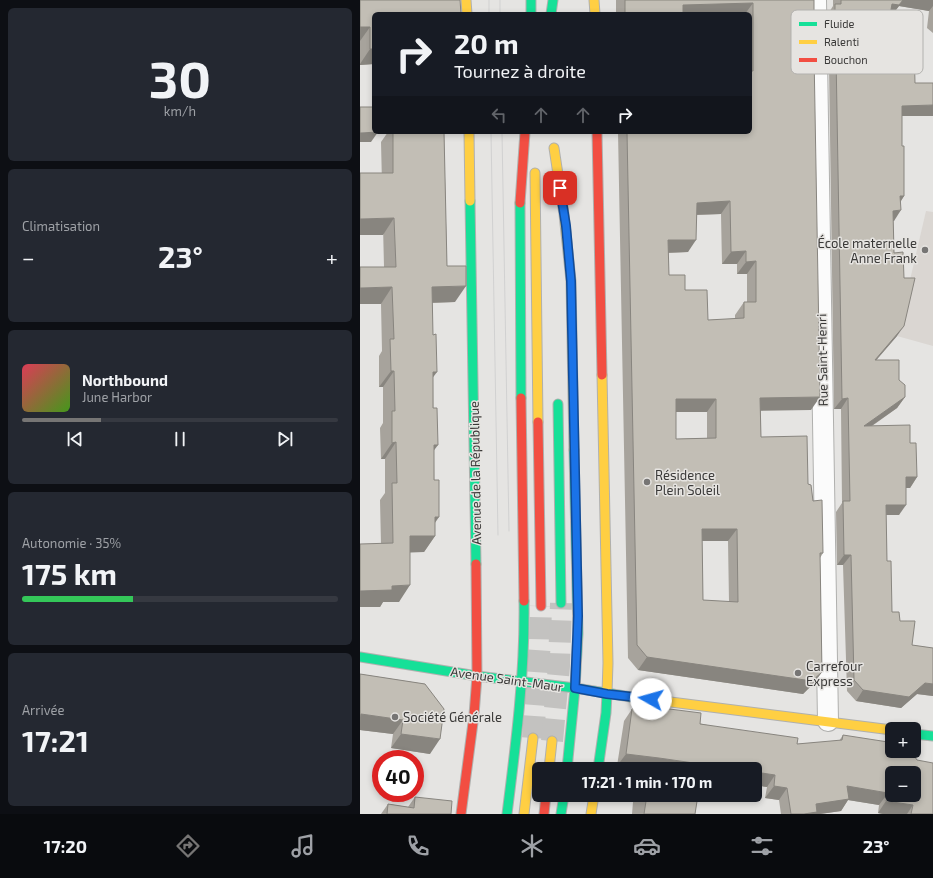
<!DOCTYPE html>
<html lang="fr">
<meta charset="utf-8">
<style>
body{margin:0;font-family:"Exo 2",sans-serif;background:#242831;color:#f1f3f6;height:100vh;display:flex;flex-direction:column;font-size:15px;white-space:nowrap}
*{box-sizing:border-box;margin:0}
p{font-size:13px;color:#9ea1a6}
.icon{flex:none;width:22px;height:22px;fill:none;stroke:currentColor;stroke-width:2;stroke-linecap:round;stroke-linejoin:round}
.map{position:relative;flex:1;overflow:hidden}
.sheet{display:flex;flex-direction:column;gap:8px;padding:8px;background:#0d0f14;width:360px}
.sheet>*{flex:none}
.banner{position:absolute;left:12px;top:12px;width:380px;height:122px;border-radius:6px;box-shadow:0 2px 6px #0003;background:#171b24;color:#f1f3f6;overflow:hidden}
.fabs{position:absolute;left:525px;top:722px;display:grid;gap:8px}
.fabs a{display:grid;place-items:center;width:36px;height:36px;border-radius:6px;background:#171b24;box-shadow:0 2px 6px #0003;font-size:20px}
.speed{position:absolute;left:12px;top:750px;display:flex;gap:8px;font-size:20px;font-weight:700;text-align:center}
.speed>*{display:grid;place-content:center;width:52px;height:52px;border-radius:50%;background:#171b24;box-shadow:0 2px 6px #0003;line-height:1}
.speed .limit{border:6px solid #d22;background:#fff;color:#111}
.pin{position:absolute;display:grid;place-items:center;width:34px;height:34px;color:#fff;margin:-17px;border-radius:8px;box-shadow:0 2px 6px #0006}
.me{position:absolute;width:44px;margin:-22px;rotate:277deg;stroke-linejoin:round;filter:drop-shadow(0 0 3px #0008)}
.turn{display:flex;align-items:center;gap:14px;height:84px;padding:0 16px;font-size:18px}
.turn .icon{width:52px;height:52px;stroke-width:2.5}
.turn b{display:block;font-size:28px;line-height:34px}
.lanes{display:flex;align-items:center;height:38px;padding:0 16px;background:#0003;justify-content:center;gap:20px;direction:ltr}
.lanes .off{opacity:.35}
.big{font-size:30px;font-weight:700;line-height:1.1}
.sheet .tile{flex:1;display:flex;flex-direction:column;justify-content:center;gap:6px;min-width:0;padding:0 14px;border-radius:6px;background:#242831}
.sheet .dial{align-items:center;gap:0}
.dial b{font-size:52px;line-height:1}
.song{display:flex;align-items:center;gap:12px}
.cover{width:48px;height:48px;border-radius:6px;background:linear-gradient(135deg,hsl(350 70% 55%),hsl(100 70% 35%))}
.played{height:4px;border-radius:2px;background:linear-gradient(90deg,#767574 25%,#363941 25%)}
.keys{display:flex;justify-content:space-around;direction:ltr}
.heat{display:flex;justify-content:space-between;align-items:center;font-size:22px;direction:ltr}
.charge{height:6px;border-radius:3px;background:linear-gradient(90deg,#34c759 35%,#363941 0)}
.trip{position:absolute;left:172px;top:762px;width:230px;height:40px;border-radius:6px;background:#171b24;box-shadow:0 2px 6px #0003;font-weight:700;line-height:40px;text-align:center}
.dock{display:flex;height:64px;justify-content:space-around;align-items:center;background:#090b0e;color:#9ea1a6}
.dock .icon{width:28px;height:28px}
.dock .current{color:#767574}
.dock b{font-size:18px;color:#f1f3f6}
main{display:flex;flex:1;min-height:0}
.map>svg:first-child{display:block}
</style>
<main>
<section class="sheet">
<div class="tile dial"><b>30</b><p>km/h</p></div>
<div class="tile"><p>Climatisation</p>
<div class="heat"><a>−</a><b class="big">23°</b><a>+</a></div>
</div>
<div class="tile">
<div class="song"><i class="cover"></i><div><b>Northbound</b><p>June Harbor</p></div></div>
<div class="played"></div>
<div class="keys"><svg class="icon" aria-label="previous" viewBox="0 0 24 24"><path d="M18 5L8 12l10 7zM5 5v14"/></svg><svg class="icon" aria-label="pause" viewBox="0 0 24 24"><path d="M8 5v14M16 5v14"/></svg><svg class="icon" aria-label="next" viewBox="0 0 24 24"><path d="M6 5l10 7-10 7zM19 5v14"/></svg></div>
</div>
<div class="tile"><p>Autonomie · 35%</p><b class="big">175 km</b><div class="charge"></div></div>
<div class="tile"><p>Arrivée</p><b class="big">17:21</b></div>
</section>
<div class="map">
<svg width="573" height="814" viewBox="0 0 573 814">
<rect width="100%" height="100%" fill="#e5e4e2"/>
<polygon fill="#dad6d2" points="566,211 573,212 573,346 537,336"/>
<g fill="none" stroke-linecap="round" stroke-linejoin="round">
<g stroke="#c3c2c0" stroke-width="22" stroke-dasharray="22 11" stroke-linecap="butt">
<polyline points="173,738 180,641 181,606"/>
<polyline points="192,741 199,666 201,603"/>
</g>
<defs>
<polyline id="street" points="456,0 468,721"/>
<g id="fast">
<polyline points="171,0 171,14"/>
<polyline points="191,14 193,0"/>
<polyline points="110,201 116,564"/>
<polyline points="160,203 161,398"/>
<polyline points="198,404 201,603"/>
<polyline points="0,657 117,676 215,688 271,697"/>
<polyline points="554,734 573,736"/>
<polyline points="207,769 215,688 218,634 214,450"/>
<polyline points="238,769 246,713 247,693"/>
<path d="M147,814C156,743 165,673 164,601"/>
<polyline points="201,814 204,795"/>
</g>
<g id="slow">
<polyline points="106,0 107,14"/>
<polyline points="234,0 235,14"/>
<polyline points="109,132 110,201"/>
<polyline points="194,148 204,214 211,281 214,450"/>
<polyline points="175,173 178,422"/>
<polyline points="242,375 248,663 247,693"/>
<polyline points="271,697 532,730"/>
<polyline points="189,769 192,741"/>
<polyline points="164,814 173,738"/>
<polyline points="231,814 234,795"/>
</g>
<g id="jam">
<polyline points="237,132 242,375"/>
<polyline points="160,203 165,132"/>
<polyline points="161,398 164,601"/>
<polyline points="178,422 181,606"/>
<polyline points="101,814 114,715 117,676 116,564"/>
<polyline points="184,814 186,795"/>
</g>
</defs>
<use href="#street" stroke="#b0b0ae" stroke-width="22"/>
<use href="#fast" stroke="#b0b0ae" stroke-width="11"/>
<use href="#slow" stroke="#b0b0ae" stroke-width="11"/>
<use href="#jam" stroke="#b0b0ae" stroke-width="11"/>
<use href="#street" stroke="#fbfbfb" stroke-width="20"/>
<use href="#fast" stroke="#16e098" stroke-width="9"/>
<use href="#slow" stroke="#ffcf43" stroke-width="9"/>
<use href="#jam" stroke="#f24e42" stroke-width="9"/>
<g stroke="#d1d1d1" stroke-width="1">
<polyline points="129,0 129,14"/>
<polyline points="140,0 140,14"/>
<polyline points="131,132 138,535"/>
<polyline points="142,132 149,531"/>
</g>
</g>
<g fill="#a7a39c" fill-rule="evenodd">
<polygon points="0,0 14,14 14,64 0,65"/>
<path d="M256,0H454L449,26L451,410H401V437L448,484L453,501L463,553L460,558L462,672L453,684L443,694L278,670L268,658L258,132H390V14H256ZM361,214L362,264H377V274H387V302H384L375,315V319L348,320L325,290L309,275L308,253L328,252L337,215ZM316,412H347V438L316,439ZM342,541H368L369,602L343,600Z"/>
<polygon points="473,0 573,0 573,33 567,28 569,11 539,6 532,15 530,15 525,43 555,83 573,116 542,116 542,146 544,196 541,201 534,221 533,221 537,336 516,360 539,380 545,397 537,408 512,426 550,443 557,477 550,488 546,488 539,515 526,515 527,561 532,612 540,621 552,645 573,648 573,696 557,694 541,708 496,701 487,691 483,565 477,565 476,512 482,503 481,409 474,409 469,65 474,58 474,32 468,32 468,14 473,6"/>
<polygon points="28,132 84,132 87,266 95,302 72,303 73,378 75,536 64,552 50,552 39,602 23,602 20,607 21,544 20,500 25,493 25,459 21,459 20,428 23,423 23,387 19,387 19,356 22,351 21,304 24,267 21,142"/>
<polygon points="0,674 65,684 70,754 31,748 33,734 0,730"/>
<polygon points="272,709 437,744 479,741 483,735 526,753 573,814 523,814 518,813 519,805 488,800 481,811 460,814 421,814 419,800 405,798 407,787 395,785 395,769 257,766 264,721"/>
<polygon points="278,795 338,795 335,814 272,814 273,802"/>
<polygon points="55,797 91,814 21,814 28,804 48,807"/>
</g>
<g fill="#88857f">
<polygon points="543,0 573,0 573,6 569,11 539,6 532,15 524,14 532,4"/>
<polygon points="393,3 385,14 317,14 323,5"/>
<polygon points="449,19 454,19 445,32"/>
<polygon points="475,21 481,21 474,32 468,32"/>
<polygon points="0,27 10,27 0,41"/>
<polygon points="10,49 14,49 14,64 0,65 0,64"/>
<polygon points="573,105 573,116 535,116 542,106"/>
<polygon points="18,132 11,142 0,142 0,133"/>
<polygon points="540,196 544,196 537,207"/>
<polygon points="370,201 361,214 328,215 337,203"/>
<polygon points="541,210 534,221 525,221 533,211"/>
<polygon points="34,218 23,235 0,235 0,219"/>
<polygon points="308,240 336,240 328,252 299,253"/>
<polygon points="386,251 377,264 362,264 371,252"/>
<polygon points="396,261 387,274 377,274 386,262"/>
<polygon points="106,286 95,302 61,303 72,287"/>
<polygon points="32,287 21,304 0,304 0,288"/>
<polygon points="544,326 537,336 507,371 515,360"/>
<polygon points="31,371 34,371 23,387 19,387"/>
<polygon points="73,372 77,372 65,388"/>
<polygon points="460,397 451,410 391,411 400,398"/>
<polygon points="545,397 537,408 497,436 504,426"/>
<polygon points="488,398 481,409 474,409 482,399"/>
<polygon points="316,399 356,399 347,412 307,412"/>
<polygon points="36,442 25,459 21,459 32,443"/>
<polygon points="74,445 78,445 66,461"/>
<polygon points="546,477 557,477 550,488 538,488"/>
<polygon points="526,505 546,505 539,515 518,515"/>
<polygon points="75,517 79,517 68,533"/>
<polygon points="342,529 377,529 368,541 333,541"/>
<polygon points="50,536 75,536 64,552 38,553"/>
<polygon points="484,555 491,555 483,565 477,565"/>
<polygon points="50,585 39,602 23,602 20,607 0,607 0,591 32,586"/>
<polygon points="287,657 462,672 453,684 443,694 278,670"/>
<polygon points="565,683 573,684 573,696 557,694 541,708 496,701 503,690"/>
<polygon points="1,714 43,720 33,734 0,730 0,716"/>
<polygon points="41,734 80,739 70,754 31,748"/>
<polygon points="266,754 299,758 375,769 285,769 257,766"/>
<polygon points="395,772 415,775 407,787 395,785"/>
<polygon points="414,786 427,788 419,800 405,798"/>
<polygon points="487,786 528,793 519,805 488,800 481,811 460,814 444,814 456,804"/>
<polygon points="526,801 553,805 547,814 523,814 518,813"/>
</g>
<g fill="#c2beb5" stroke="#88857f" fill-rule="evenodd">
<polygon points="0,0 100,0 101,14 14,14 14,49 10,49 10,27 0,27"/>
<path d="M265,0H454V19H449L450,53H454L460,397L400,398L401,437L447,436L448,484L451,485L453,501L462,500L463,553H460L462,672L452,681L287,657L277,645L267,132H390V71H393V3L323,5V14H265ZM370,201L371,252L386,251V262L396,261V302H384V318L348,320L347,290H325V275H309L308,240H336L337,203ZM316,399H356V438L316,439ZM342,529H377L378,602L343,600Z"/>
<polygon points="481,0 543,0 539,5 532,4 525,43 554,43 555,83 573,83 573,105 542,106 542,146 544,146 544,196 540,196 541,210 533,211 534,253 543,252 544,278 555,278 544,326 515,360 539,360 539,380 545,385 545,397 504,426 550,425 550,443 556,443 557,477 546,477 546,505 526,505 527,561 531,561 532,612 539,612 540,621 555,621 552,645 573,648 573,684 565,683 549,697 503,690 494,680 491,555 484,555 483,501 490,501 488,398 482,399 476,55 481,55 481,21 475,21 475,4 481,4"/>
<polygon points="0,107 14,107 14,132 18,132 0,133"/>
<polygon points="33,132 84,132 87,266 106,266 106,286 72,287 73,335 76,334 77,372 73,372 73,408 77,408 78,445 74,445 74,480 79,480 79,517 75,517 75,536 50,536 50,585 32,586 32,590 0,591 0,544 33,543 32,483 37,483 36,442 32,443 32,411 35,411 34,371 31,371 30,339 34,339 32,287 0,288 0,267 36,267 34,218 0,219 0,173 33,173"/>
<polygon points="0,674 65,684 84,709 80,739 41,734 43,720 1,714 0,722"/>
<path d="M278,705L341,713L340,724L438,738L437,744L482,740L483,735L528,742L526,753L555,757L557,760L573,763V814H551L553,805L526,801L528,793L487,786L489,799L456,804L457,812L444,814H431L427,788L414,786L415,775L395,772V769H375L299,758L266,754L272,709ZM532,773H554V795H532Z"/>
<polygon points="287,795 338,795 335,814 284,814"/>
<polygon points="55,797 92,801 91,814 27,814 28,804 54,808"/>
</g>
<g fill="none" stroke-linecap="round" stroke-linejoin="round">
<defs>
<polyline id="route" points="200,188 206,226 211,281 218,616 215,688 247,694 291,699"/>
</defs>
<use href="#route" stroke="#114b97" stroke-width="10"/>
<use href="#route" stroke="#1a73e8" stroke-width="7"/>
</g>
<g fill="#767574" stroke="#e6e4e1" stroke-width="1.5">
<circle cx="565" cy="250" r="4"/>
<circle cx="287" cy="482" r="4"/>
<circle cx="438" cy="673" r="4"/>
<circle cx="35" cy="717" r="4"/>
</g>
<g text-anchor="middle" stroke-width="3" stroke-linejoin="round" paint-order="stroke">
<g font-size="13" fill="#3a3938" stroke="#e6e4e1" text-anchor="start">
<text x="557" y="248" text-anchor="end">École maternelle<tspan x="557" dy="15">Anne Frank</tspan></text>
<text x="295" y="480">Résidence<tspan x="295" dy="15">Plein Soleil</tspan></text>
<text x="446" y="671">Carrefour<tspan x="446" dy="15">Express</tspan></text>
<text x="43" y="722">Société Générale</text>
</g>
<g font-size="13" fill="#3a3938" stroke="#e6e4e1">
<text transform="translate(462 360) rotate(-91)" y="5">Rue Saint-Henri</text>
<text transform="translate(115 473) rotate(-91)" y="5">Avenue de la République</text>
<text transform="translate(147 679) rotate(8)" y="5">Avenue Saint-Maur</text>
</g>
</g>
<rect x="431" y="10" width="132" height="64" rx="6" fill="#e6e4e1" stroke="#b2b1ae" stroke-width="1"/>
<rect x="439" y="22" width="18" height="4" fill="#16e098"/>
<rect x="439" y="40" width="18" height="4" fill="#ffcf43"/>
<rect x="439" y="58" width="18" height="4" fill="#f24e42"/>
<g font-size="11" fill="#3a3938">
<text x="464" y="28">Fluide</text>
<text x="464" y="46">Ralenti</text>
<text x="464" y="64">Bouchon</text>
</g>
</svg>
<div class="fabs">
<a>+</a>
<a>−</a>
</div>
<div class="speed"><div class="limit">40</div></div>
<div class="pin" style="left:200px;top:188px;background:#d93025"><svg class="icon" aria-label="arrive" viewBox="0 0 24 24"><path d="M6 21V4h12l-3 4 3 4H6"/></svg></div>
<svg class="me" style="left:291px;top:699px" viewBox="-20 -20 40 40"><circle r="19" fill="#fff"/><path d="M0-13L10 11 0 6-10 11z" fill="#1a73e8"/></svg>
<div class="trip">17:21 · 1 min · 170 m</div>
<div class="banner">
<div class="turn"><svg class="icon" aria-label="right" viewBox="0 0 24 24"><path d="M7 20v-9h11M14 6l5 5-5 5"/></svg><div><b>20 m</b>Tournez à droite</div></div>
<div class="lanes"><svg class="icon off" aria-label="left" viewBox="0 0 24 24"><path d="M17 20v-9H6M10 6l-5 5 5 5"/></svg><svg class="icon off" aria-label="ahead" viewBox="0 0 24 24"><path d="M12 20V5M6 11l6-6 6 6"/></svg><svg class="icon off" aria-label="ahead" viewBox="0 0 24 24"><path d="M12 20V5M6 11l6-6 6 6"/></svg><svg class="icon" aria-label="right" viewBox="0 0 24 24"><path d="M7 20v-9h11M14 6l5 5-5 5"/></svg></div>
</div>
</div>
</main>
<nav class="dock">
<b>17:20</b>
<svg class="icon current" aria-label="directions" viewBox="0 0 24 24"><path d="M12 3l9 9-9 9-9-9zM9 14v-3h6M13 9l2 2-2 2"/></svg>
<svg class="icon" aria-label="music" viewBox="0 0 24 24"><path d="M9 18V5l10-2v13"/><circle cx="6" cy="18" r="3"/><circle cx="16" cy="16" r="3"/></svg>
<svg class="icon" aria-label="phone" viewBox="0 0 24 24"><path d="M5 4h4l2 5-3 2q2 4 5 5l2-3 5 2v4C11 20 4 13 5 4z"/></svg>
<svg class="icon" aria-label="climate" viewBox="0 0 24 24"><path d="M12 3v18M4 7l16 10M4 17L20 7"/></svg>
<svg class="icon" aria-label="car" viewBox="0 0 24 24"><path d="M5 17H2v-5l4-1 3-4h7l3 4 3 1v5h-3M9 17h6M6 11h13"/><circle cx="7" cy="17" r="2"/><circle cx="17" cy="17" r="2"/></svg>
<svg class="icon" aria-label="filters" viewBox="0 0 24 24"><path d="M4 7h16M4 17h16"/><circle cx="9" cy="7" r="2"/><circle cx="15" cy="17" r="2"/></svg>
<b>23°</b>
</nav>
